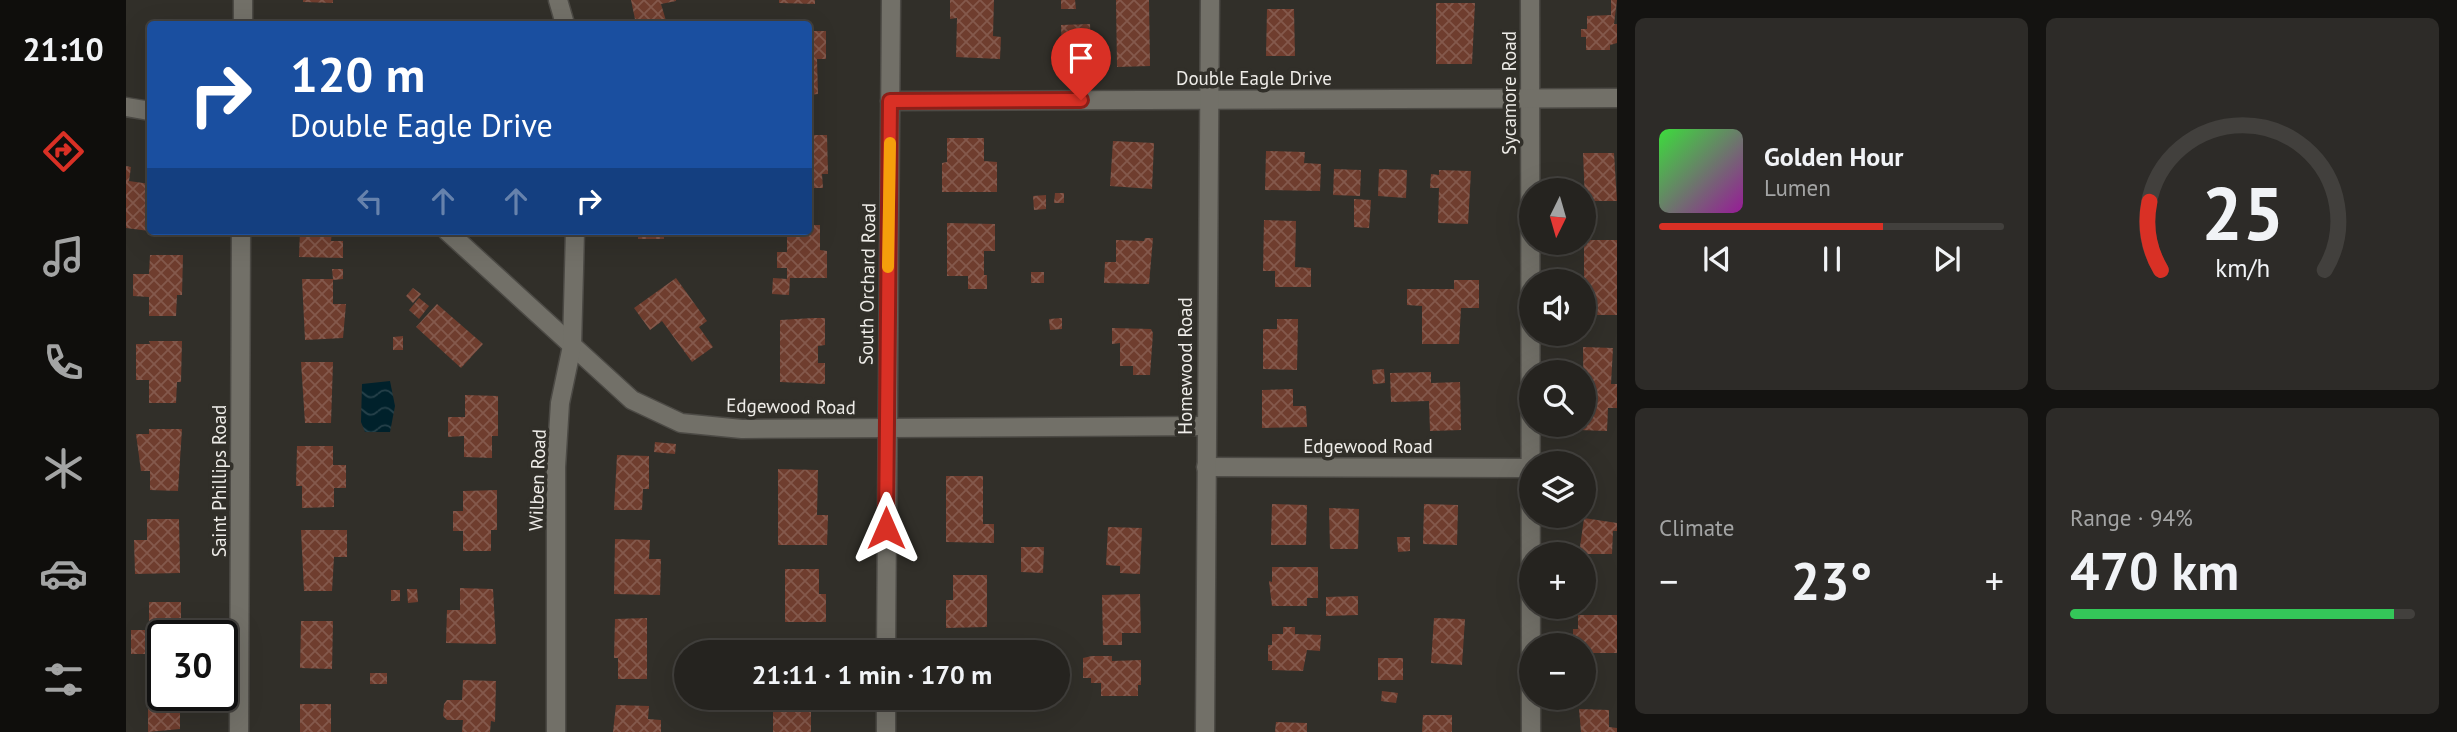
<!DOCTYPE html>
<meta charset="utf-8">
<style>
body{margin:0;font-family:"PT Sans",sans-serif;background:#2d2b28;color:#f1f3f6;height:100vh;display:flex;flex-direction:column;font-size:26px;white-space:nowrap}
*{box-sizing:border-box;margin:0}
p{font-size:23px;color:#a3a4a4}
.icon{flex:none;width:38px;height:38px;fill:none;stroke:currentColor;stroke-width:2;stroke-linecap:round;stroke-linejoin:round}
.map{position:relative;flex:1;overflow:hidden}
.drawer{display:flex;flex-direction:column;gap:18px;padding:18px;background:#141311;width:840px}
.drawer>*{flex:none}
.top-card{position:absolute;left:21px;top:21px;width:665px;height:214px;border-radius:7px;box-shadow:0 7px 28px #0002,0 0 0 2px #42403d;background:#1a4fa0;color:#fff;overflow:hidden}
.needle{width:46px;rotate:185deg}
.controls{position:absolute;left:1393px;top:178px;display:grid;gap:14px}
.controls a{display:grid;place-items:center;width:77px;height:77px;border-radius:50%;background:#25231f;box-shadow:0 7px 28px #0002,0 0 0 2px #42403d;font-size:35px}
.speed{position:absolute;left:21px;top:620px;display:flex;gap:14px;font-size:35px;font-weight:700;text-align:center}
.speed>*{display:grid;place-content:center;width:91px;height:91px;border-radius:50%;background:#25231f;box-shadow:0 7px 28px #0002,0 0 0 2px #42403d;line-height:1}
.speed .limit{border:4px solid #111;border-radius:10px;background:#fff;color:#111}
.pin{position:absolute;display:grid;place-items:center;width:60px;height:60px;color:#fff;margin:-72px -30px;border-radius:50% 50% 50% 0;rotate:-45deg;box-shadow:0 0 7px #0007}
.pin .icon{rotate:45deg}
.me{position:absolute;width:77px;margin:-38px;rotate:0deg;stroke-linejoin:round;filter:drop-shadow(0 0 5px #0008)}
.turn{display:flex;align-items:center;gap:24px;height:147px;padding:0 28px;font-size:32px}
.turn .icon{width:91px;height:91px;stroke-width:2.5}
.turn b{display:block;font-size:49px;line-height:60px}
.lanes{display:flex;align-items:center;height:66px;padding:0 28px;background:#0003;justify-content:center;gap:35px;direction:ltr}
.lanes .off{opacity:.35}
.big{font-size:52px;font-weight:600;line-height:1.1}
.drawer .tile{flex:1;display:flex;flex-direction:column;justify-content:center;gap:10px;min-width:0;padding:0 24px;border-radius:10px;background:#2d2b28}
.drawer .dial{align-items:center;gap:0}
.dial svg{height:182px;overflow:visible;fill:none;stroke:#42403d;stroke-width:7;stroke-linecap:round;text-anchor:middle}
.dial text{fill:#f1f3f6;stroke:none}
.song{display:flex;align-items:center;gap:21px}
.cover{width:84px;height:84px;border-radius:10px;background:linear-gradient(135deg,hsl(120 70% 55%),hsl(300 70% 35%))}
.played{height:7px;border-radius:4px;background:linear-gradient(90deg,#d93025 65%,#42403d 65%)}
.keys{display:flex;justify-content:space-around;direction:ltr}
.heat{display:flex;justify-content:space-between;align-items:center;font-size:38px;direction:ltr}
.charge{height:10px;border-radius:5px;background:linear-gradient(90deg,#34c759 94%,#42403d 0)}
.drawer .tiles{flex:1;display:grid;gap:18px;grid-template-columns:repeat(2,1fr)}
.trip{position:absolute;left:548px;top:640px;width:396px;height:70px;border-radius:35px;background:#25231f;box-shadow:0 7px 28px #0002,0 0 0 2px #42403d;font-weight:600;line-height:70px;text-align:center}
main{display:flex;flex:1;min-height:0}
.tab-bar{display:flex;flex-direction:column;width:126px;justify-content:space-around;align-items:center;background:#0f0e0c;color:#a3a4a4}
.tab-bar .icon{width:49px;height:49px}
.tab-bar .selected{color:#d93025}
.tab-bar b{font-size:32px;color:#f1f3f6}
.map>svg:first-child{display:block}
</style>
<main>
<nav class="tab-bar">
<b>21:10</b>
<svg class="icon selected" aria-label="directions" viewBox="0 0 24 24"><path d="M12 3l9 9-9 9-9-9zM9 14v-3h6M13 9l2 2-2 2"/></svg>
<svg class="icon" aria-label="music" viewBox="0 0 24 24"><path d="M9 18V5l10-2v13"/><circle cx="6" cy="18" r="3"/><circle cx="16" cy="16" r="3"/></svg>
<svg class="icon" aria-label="phone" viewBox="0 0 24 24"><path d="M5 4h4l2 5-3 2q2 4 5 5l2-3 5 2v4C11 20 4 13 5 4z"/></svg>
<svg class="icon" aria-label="climate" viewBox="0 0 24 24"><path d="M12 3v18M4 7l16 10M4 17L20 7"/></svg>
<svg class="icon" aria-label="car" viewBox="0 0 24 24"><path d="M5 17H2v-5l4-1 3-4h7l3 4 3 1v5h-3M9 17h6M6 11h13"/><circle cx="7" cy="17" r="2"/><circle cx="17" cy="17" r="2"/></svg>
<svg class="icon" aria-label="filters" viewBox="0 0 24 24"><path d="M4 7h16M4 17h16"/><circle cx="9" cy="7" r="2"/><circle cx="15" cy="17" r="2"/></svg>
</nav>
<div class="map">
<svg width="1491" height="732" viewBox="0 0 1491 732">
<defs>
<pattern id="water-waves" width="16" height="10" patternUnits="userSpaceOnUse" patternTransform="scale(1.75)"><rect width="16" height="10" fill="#00212b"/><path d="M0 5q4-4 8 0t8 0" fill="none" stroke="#26414a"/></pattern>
<pattern id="building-cross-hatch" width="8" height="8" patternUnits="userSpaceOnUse" patternTransform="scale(1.75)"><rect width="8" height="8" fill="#6f3d2e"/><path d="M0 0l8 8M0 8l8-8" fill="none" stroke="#84594c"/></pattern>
</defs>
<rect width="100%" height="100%" fill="#312f29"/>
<polygon fill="url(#water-waves)" points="264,381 269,406 264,432 239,432 235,422 236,384"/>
<g fill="url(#building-cross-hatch)">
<polygon points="177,0 207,0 207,3 177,2"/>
<polygon points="505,0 550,0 550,1 535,4 541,24 510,24"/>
<polygon points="653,0 689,0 689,4 653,3"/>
<polygon points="824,0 868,0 867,36 875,37 874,59 830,57 831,18 824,19"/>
<polygon points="935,0 949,0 950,9 935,9"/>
<polygon points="990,0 1023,0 1024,66 991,67"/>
<polygon points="1485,0 1491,0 1488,24 1491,24 1491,43 1484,45 1484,50 1460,50 1460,37 1455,37 1455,29 1461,29 1461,16 1485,15"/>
<polygon points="1310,3 1349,3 1346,64 1310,64"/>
<polygon points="1141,9 1168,9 1169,56 1140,56"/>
<polygon points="964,24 965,56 936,57 935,25"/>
<polygon points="687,31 700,31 700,59 691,59 692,94 682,95 682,33"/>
<polygon points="682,135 701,135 702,174 696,174 697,188 682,188"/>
<polygon points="821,138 858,138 858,161 871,162 871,192 816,192 816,163 821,162"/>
<polygon points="987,141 1028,143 1026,189 984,186"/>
<polygon points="1140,151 1179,152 1178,163 1195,164 1194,191 1139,190"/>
<polygon points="1457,153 1488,153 1491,201 1459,201"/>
<polygon points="0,166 5,167 3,181 24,184 23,231 0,228"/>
<polygon points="1208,169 1235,170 1234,196 1207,195"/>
<polygon points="1253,169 1281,170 1280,198 1252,196"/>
<polygon points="1313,170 1345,171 1342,224 1312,223 1313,188 1304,188 1305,174 1313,175"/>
<polygon points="929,193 938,193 938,203 928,203"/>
<polygon points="920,195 920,209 908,210 907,196"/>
<polygon points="1228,199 1245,200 1243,228 1228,227"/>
<polygon points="1138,220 1170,221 1169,267 1185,268 1185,287 1149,287 1149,271 1137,271"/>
<polygon points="821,223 869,224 869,251 858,251 858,275 861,275 861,289 842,289 842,276 821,276"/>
<polygon points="682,225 694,225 694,250 701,251 701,278 664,278 663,295 646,294 647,278 661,279 661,268 651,268 651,252 661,252 661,231 682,231"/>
<polygon points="174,231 206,231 205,241 217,241 217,258 173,257"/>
<rect x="512" y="231" width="26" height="8"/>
<polygon points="1019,238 1027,238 1023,284 978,283 979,262 990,262 990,240 1018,241"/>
<rect x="1458" y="240" width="33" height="75"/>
<polygon points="24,255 57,255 56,295 51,295 50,316 23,316 23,297 7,296 7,274 23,274"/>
<polygon points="206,269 217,269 217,279 207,280 207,304 220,304 217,338 179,340 176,279 207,279"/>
<rect x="905" y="272" width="13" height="11"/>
<polygon points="550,278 581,321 573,327 587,347 566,362 536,321 524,330 508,308"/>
<polygon points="1328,280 1353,280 1353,308 1335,308 1333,344 1296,344 1296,306 1281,305 1281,289 1328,289"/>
<polygon points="287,288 295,294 287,303 280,296"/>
<polygon points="293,298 303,306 293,319 283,310"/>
<polygon points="311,304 357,344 335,368 290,327"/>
<polygon points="687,318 699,318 699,345 692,346 692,363 699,363 699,384 654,382 654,320"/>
<polygon points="936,318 936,329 924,330 923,319"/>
<polygon points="1151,319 1172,319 1171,370 1137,369 1137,329 1151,329"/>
<polygon points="986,328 1025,329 1027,333 1024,375 1007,375 1007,366 994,366 994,343 986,344"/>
<polygon points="277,336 277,350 267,350 267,337"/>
<polygon points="23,341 56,341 55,382 51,382 50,403 23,403 23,380 10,380 10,344 24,344"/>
<polygon points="1457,347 1487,348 1485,384 1491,384 1491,408 1482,408 1481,431 1453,430 1453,425 1458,425"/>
<polygon points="175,362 207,362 205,423 179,423"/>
<polygon points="1258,369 1259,383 1247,384 1246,370"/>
<polygon points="1305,372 1305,383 1334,382 1335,430 1304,431 1303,401 1265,402 1264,373"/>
<polygon points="1167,389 1167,406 1180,406 1181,427 1136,428 1136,390"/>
<polygon points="339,395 372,396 372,436 366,436 366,458 338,457 338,436 322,437 322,417 339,417"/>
<polygon points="23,429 56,429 52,491 24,490 24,471 15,471 10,434 23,434"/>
<polygon points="529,442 550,444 549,454 528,452"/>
<polygon points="171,446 207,446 207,465 220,465 220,488 208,488 208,507 176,508 176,486 170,486"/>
<polygon points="491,455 523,456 523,489 517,489 516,510 488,510"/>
<polygon points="652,469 692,470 691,515 702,515 701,545 652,545"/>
<polygon points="820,476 857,476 857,524 868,524 868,543 820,542"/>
<polygon points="371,490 371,530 365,530 365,551 337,551 337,531 327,531 327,511 337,511 337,491"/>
<polygon points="1146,504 1181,505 1180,545 1145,545"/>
<polygon points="1298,504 1332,505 1331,545 1297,544"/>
<polygon points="1203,508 1233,509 1232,549 1204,549"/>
<polygon points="1458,518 1491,523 1491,531 1487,531 1486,554 1453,554"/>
<polygon points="21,519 53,519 54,573 9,574 8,540 21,540"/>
<polygon points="982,527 1016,528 1014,574 994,573 994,566 980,565"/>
<polygon points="175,530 221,530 221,557 208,557 206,591 178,591"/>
<polygon points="1271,537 1284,537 1284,551 1272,552"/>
<polygon points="489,539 524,540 523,559 535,559 534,595 488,594"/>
<polygon points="895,547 918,547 917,573 895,572"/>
<polygon points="1146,567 1192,567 1192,598 1181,598 1181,606 1146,606 1143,581 1146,582"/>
<polygon points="659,569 693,569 693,594 700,594 700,622 659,622"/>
<polygon points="827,575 861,575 861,627 820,628 820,600 827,600"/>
<polygon points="334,588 367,589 370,644 320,643 321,610 334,610"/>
<polygon points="281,589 291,589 292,602 282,603"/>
<rect x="265" y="590" width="9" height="11"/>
<polygon points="1014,594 1015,633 996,633 996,645 977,645 976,595"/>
<polygon points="1232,596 1232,615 1200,616 1200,597"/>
<polygon points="23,602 55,602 55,635 37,635 37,663 22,663 22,654 5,654 5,630 23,630"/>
<polygon points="1452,615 1491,615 1491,653 1458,653 1458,646 1451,646 1451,636 1447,636 1447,629 1452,629"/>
<polygon points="521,618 521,679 492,679 492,658 488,658 489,619"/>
<polygon points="1308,618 1339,619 1336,665 1305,663"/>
<polygon points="175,621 207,621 206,669 174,668"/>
<polygon points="1157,627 1169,627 1169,634 1195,635 1194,651 1181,650 1177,671 1146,670 1146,661 1142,661 1142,645 1146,645 1146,634 1157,634"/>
<polygon points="966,656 986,656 986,661 1015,660 1015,685 1012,685 1012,696 975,696 975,683 965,683 965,678 957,678 957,658"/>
<rect x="1252" y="658" width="25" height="22"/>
<rect x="244" y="673" width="17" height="11"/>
<polygon points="337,680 370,681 369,722 365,721 364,732 336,732 337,720 321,720 317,716 318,704 321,700 336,700"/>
<polygon points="22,689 37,689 37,695 54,695 54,729 22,732"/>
<polygon points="1256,691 1272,693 1270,703 1255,701"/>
<rect x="647" y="698" width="38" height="34"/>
<rect x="174" y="704" width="31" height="28"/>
<polygon points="490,705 523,706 522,719 535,720 535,732 487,732"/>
<polygon points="1453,709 1483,710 1483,727 1491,728 1491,732 1455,732"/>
<polygon points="1297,715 1326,715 1326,732 1296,732"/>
<polygon points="1150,722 1181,723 1181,732 1149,732"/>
</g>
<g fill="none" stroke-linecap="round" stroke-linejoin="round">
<defs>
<g id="minor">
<polyline points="432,0 439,24"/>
<polyline points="1404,0 1405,732"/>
<polyline points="117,24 117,0"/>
<polyline points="764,101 1491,98"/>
<polyline points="0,107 24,111"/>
<polyline points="321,231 506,400 555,423 616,429 1079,426"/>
<polyline points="1080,467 1404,468"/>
<polyline points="760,653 765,0"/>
<polyline points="113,732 115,231"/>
<polyline points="430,732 430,467 434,403 446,346 449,231"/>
<polyline points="760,732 760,698"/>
<polyline points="1079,732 1084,0"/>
</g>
</defs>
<use href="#minor" stroke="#4c4a45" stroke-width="21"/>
<use href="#minor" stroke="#727068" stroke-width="18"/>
</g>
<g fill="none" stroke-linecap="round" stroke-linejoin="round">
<defs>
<polyline id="route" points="760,528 764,101 955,100"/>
</defs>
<use href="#route" stroke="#8d1f18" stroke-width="18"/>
<use href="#route" stroke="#d93025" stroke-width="12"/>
<polyline stroke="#f59e0b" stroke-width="12" points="762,267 764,143"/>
</g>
<g text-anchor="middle" stroke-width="7" stroke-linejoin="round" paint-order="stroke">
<g font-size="19" fill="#eeece8" stroke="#312f29">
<text x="1128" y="85">Double Eagle Drive</text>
<text transform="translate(1383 93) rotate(-90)" y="7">Sycamore Road</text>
<text transform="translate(741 284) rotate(-89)" y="7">South Orchard Road</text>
<text transform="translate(1059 366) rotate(-90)" y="7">Homewood Road</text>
<text transform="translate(665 406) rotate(1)" y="7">Edgewood Road</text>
<text x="1242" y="453">Edgewood Road</text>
<text transform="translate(411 480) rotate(-88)" y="7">Wilben Road</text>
<text transform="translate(93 481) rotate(-90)" y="7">Saint Phillips Road</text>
</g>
</g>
</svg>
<div class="controls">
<a><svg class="needle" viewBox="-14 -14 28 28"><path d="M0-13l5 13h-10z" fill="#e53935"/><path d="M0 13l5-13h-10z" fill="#a3a4a4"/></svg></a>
<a><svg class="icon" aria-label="sound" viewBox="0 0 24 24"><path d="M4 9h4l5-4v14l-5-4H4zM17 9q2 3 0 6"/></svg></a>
<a><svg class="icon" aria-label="search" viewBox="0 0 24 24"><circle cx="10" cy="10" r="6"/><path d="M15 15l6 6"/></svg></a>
<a><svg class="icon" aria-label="layers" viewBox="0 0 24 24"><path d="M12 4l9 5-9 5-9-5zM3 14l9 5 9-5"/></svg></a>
<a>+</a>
<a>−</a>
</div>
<div class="speed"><div class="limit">30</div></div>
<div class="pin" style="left:955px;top:100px;background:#d93025"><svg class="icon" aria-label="arrive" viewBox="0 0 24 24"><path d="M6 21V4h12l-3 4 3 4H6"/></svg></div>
<svg class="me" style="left:760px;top:528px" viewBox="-20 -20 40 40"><path d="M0-17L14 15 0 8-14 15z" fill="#d93025" stroke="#fff" stroke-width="4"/></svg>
<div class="trip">21:11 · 1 min · 170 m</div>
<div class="top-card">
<div class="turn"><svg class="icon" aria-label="right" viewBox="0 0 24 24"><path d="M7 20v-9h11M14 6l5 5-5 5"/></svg><div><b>120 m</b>Double Eagle Drive</div></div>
<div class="lanes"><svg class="icon off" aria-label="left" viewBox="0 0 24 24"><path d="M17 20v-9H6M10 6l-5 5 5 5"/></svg><svg class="icon off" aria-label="ahead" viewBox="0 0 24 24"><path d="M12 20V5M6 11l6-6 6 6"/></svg><svg class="icon off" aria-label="ahead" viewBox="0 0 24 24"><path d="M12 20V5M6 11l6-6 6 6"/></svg><svg class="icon" aria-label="right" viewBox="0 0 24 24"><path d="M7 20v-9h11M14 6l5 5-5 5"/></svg></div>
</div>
</div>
<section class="drawer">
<div class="tiles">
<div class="tile">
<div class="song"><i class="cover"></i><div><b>Golden Hour</b><p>Lumen</p></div></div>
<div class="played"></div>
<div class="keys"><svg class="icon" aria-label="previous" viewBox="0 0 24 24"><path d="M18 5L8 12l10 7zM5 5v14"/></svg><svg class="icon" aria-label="pause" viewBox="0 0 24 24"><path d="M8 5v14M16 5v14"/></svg><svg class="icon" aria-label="next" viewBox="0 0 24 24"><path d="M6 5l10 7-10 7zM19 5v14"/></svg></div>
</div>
<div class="tile dial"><svg viewBox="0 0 100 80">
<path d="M14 69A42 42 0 1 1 86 69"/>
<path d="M14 69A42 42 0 0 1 9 39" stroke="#d93025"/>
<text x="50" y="56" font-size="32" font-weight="700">25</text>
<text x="50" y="72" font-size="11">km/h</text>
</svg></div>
<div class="tile"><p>Climate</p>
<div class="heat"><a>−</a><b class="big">23°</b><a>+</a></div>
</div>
<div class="tile"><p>Range · 94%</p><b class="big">470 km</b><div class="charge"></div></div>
</div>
</section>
</main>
